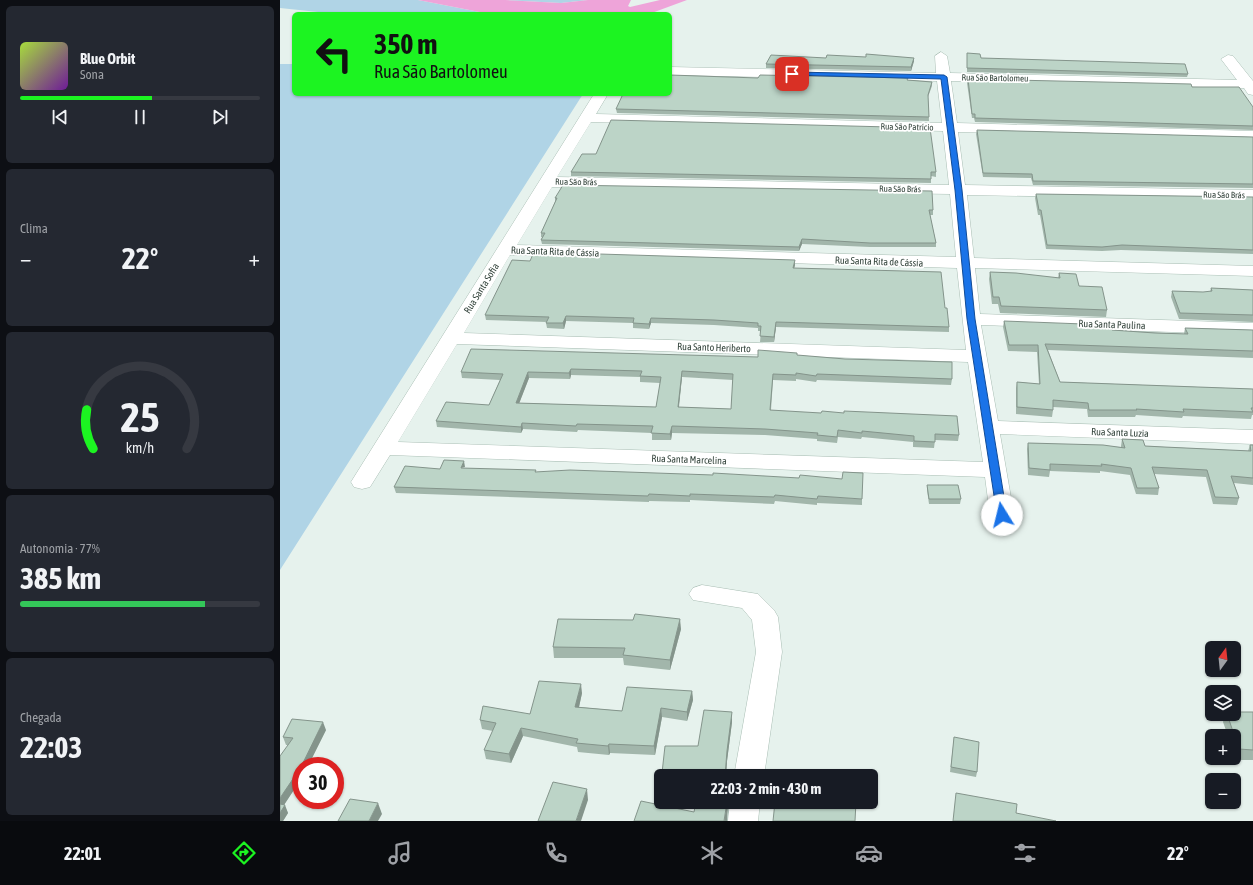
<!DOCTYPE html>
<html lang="pt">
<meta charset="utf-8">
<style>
body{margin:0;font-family:"Asap Condensed",sans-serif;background:#242831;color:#f1f3f6;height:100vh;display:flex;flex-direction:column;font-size:15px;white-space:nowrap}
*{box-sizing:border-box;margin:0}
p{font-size:13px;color:#9ea1a6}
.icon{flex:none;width:22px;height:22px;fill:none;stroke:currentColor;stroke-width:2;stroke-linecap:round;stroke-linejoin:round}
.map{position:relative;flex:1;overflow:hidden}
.sheet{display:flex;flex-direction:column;gap:6px;padding:6px;background:#0d0f14;width:280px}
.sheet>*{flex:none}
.banner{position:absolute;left:12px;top:12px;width:380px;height:84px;border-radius:6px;box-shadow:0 1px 3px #0004;background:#1cf421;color:#111;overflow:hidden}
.needle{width:26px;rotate:15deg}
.fabs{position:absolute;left:925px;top:641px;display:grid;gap:8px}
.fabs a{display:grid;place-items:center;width:36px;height:36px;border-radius:6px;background:#171b24;box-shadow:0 1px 3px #0004;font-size:20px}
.speed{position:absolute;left:12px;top:757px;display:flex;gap:8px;font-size:20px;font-weight:700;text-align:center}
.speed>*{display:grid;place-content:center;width:52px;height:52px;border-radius:50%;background:#171b24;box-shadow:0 1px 3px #0004;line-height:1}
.speed .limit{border:6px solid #d22;background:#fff;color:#111}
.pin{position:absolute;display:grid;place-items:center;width:34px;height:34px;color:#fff;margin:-17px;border-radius:8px;box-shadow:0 2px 6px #0006}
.me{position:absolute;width:44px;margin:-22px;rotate:351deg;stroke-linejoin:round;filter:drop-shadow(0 0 3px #0008)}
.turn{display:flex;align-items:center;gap:14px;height:84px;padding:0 16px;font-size:18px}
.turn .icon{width:52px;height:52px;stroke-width:2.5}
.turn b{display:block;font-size:28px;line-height:34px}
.big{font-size:30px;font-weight:700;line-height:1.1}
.sheet .card{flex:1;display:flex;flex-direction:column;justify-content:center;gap:6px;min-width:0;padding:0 14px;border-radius:6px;background:#242831}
.sheet .dial{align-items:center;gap:0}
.dial svg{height:104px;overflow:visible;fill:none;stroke:#363941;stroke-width:7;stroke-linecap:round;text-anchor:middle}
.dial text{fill:#f1f3f6;stroke:none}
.song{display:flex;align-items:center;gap:12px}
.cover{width:48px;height:48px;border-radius:6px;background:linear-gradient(135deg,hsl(80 70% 55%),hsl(280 70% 35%))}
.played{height:4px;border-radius:2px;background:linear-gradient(90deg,#1cf421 55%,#363941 55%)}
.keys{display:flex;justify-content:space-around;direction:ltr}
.heat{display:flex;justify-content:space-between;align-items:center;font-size:22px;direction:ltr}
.charge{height:6px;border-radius:3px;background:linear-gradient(90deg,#34c759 77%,#363941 0)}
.trip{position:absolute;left:374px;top:769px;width:224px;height:40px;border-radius:6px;background:#171b24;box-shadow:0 1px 3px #0004;font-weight:700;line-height:40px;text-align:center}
.dock{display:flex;height:64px;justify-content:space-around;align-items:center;background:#090b0e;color:#9ea1a6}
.dock .icon{width:28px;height:28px}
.dock .on{color:#1cf421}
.dock b{font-size:18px;color:#f1f3f6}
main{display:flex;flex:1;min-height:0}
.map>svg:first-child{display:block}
</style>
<main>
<section class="sheet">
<div class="card">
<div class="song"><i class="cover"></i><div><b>Blue Orbit</b><p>Sona</p></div></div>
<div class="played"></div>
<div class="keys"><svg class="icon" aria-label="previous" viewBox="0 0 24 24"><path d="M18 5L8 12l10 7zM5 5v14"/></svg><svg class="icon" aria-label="pause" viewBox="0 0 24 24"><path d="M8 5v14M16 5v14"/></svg><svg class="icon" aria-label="next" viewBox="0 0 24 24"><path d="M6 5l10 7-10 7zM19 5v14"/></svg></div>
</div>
<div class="card"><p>Clima</p>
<div class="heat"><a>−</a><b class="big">22°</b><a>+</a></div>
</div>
<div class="card dial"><svg viewBox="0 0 100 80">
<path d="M14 69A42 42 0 1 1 86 69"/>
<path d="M14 69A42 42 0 0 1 9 39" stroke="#1cf421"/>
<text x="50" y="56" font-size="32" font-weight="700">25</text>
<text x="50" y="72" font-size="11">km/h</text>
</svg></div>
<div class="card"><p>Autonomia · 77%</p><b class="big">385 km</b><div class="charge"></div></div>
<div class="card"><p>Chegada</p><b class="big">22:03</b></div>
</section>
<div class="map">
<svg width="973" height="821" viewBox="0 0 973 821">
<rect width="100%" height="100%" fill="#e6f2ed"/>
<g fill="#b0d4e6">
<polygon points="0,0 138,0 210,14 57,14 0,8"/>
<polygon points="225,0 308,0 281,3"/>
<polygon points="0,64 14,64 14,94 303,94 0,570"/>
</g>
<polygon fill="#eea4d9" points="138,0 225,0 281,3 308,0 351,0 348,6 350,7 380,0 407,0 369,14 210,14"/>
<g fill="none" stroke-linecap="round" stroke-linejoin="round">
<defs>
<g id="minor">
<path d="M661,52L667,56L670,73L957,80L941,59L948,55L953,56L973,81V95L968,94L964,88L671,81L677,123L973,131V139L678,132L685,185L973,190V200L687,195L694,258L973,266V276L695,268L700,314L973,323V335L701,325L718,421L973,430V444L720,434L734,515L730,521L722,523L714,521L710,515L705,477L110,455L90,487L82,489L74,487L71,482L314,94H328L316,114L662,123L657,81L390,75V67L656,73L655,56ZM311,122L663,131L669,185L277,177ZM272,187L670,194L676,257L237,245ZM230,255L677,268L686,350L184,333ZM177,344L688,362L703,462L118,442Z"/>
<polygon points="422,585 478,594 494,610 498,617 502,652 484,776 454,776 476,652 472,620 462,608 413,600 409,594 413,588"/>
<polygon points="450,802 480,802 478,821 448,821"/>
</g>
</defs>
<use href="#minor" stroke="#a9beb4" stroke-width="1"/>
<use href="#minor" fill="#fff" fill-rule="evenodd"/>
</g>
<g fill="#a2b6ab" fill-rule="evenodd">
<polygon points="687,53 701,58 908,74 907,77 687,72"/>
<polygon points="586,57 634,58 634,61 631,71 486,68 486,64 546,58"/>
<polygon points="478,78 627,80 652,82 652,86 648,97 649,121 337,113 336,109"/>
<polygon points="688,79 912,87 973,107 973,130 695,122 694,118 692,118 687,83"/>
<polygon points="697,130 973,137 973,188 753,185 751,178 703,177 696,134"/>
<polygon points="291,172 656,172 656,177 651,176 651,183 291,176"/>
<polygon points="756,194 973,197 973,254 841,250 822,251 766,249 760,215 758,215 755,198"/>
<polygon points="275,198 653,210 653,215 650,215 656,243 656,247 590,247 522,244 519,251 262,244 261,240 262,237 261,237 261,233 275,202"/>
<polygon points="250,261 515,265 514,268 665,308 669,327 669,332 496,327 494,342 480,342 481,331 478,331 478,328 434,325 371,323 369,329 353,328 353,323 286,321 284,329 267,328 266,323 267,322 206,320 205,315"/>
<polygon points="710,272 778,278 779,273 799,286 827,310 826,317 720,313 718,304 712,304 709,279"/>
<polygon points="931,288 973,290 973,322 899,319 891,297 892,291 923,292 930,292"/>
<polygon points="724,321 832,330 904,334 905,328 973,330 973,358 768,350 780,382 973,389 973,415 972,415 971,419 903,416 902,418 856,415 855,417 808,417 807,409 773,407 773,410 772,417 736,414 736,388 737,382 759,384 757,352 728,351 723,327"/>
<path d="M517,355L672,379L671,385L537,380L536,382L516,379V381L493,380L491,410L679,435L678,441L655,440L654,448L633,447V442L582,437L581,439L558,437L557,443L537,441V439L485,435L392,433L391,440H372V433L298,430L297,432L243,429L241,433L157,427L156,421L209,405L220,380L182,378L181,372ZM291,375L360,377V382L380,383L376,407L239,403L249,378L290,379ZM402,377L453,380L451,409L399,407Z"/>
<polygon points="842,439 865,446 968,451 970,445 973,445 973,485 954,483 959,498 957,505 933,504 926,477 874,474 879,488 878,495 856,494 850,475 820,471 820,473 770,471 769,477 748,475 747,449 748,443 841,447 841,446"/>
<polygon points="185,468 256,472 582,499 582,505 537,503 537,505 495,501 494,504 410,500 410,502 369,501 369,502 116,493 114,487 160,469"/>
<polygon points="647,485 681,499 680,504 649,504 647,490"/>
<polygon points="401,629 390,670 344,665 343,658 274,658 273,647"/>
<polygon points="412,691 413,700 407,721 382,717 375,755 330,753 329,755 298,752 297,747 243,736 231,763 206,759 204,750 213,731 202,729 200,720 250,714 302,693 299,707 342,711"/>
<polygon points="973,712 973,760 956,760 954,755 954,736 948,736 943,722 945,714 954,714"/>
<polygon points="452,722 447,761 446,776 382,776 382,773"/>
<polygon points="46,730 28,766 21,766 21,779 4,805 8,813 3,821 0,821 8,745 6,745 3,737"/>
<polygon points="674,737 697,772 696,777 670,772"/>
</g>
<g fill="#84948b">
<polygon points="634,58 634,61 631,71 631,67"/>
<polygon points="522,239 522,244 519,251 519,247"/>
<polygon points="515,260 515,265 513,273 513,268"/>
<polygon points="286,316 286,321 284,329 283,323"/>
<polygon points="371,318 371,323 369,329 369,324"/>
<polygon points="496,322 496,327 494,342 494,337"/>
<polygon points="291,369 291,375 290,379 289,373"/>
<polygon points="402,371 402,377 398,413 398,407"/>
<polygon points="248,372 249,378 237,409 236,403"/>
<polygon points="242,423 243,429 241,433 241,427"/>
<polygon points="392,426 392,433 391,440 390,434"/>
<polygon points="184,461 185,467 181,468"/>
<polygon points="400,619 401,629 390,670 390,660"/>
<polygon points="301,684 302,693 297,716 295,707"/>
<polygon points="412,691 413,700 407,721 407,712"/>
<polygon points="381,708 382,717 375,755 374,746"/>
<polygon points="452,712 452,722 447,761 446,776 445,776 447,751"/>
<polygon points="43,722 46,730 28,766 21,766"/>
<polygon points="241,728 243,736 231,763 229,754"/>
<polygon points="329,744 330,753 329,755 328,746"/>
<polygon points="21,767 21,779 0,811 0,798"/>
<polygon points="307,789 308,800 301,821 296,821"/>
<polygon points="447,802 448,802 448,806 447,821 444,821"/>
<polygon points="98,803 102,814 98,821 89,821"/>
<polygon points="5,805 8,813 3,821 0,821 0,813"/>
</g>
<g fill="#bcd4c7" stroke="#84948b" fill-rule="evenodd">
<polygon points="687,53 700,54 701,58 905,64 908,74 687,68"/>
<polygon points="586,54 634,58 631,67 486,64 491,55 546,58 547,55 586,57"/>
<polygon points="390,75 478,78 480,75 628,78 627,80 652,82 648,95 649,117 336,109 343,94 390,94"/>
<polygon points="688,79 911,84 912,87 959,87 973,107 973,126 695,118 695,114 692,114"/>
<polygon points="331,120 650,128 656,172 651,172 651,179 291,172 302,154 316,154"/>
<polygon points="697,130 973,137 973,184 753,181 752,174 703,173"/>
<polygon points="283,185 652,191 653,210 649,210 656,243 590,243 522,239 519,247 261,240 265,233 261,233 277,198 275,198"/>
<polygon points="756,194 973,197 973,250 842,245 822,247 767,245 761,210 759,210"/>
<polygon points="254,252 515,260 513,268 661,272 665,308 667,308 669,327 496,322 494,337 480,336 481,326 478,326 478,323 434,320 371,318 369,324 353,323 354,318 286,316 283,323 266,323 269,317 205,315 232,260 250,261"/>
<polygon points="710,272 736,273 780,278 779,273 796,274 799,286 822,287 827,310 721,306 719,297 713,297"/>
<polygon points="931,288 973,290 973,315 900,313 892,291 923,292 932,291"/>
<polygon points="724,321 830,325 832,330 875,333 908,334 905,328 973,330 973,351 765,344 780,382 973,389 973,408 971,408 973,412 903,409 904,412 856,409 857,410 809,410 808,403 773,400 773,410 737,407 737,382 760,384 758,345 729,345"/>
<path d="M191,349L478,357V350L517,353V355L565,359L672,362V379L537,374L536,376L516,373V375L493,374L490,410L541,413L542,411L564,413V411L677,416L679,435L655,434V442L634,441V436L582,431V433L558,430L557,437L537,435L538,433L485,429L392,426L390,434L371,433L373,426L297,424L296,426L242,423L241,427L156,421L166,402L209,405L223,374L181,372ZM291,369L362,371L360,376L381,377L376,407L236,403L248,372L289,373ZM402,371L453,374L451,409L398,407Z"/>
<polygon points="842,439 863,440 865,446 884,447 971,451 970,445 973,445 973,478 951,476 959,498 935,497 927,470 872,467 879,488 857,488 851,468 821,464 822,466 770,464 770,470 749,468 748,443 823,445 845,448"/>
<polygon points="164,460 184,461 181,468 256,470 255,472 290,470 433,475 433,473 519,478 520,475 562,479 563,472 583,473 582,499 538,496 537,499 495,495 494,497 410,494 410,496 369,494 368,496 114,487 125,466 160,469"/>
<polygon points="647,485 678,485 681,499 649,499"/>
<polygon points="355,614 400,619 390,660 343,655 345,648 273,647 278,619 353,620"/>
<polygon points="259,681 301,684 295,707 342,711 347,687 412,691 407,712 381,708 374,746 329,744 328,746 296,743 298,739 241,728 229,754 204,750 216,723 200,720 203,706 250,714"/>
<polygon points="424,710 452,712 447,751 445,776 422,776 422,774 382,773 385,746 418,746"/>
<polygon points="954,712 973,712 973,750 959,749 947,714 954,714"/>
<polygon points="12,719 43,722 21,767 0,798 0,756 13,738 3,737"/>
<polygon points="674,737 699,742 697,772 671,767"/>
<polygon points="273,782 307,789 296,821 258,821"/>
<polygon points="676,793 737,804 736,813 776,821 673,821"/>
<polygon points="70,799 98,803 89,821 58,821"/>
<polygon points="361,801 414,812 416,802 447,802 444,821 354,821"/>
<polygon points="495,802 576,802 575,821 493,821"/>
<polygon points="0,804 5,805 0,813"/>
</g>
<polygon fill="#1a73e8" stroke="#114b97" points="512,72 664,75 667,77 682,190 695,319 727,515 726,517 722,518 717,515 687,319 675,190 661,79 510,75"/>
<g text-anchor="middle" stroke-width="3.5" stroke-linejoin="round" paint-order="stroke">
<g font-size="9" fill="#35453d" stroke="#fff">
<text transform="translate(715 78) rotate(1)" y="3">Rua São Bartolomeu</text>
<text transform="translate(627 127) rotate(1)" y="3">Rua São Patrício</text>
<text transform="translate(296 182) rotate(1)" y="3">Rua São Brás</text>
<text transform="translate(620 189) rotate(1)" y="3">Rua São Brás</text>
<text transform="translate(944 195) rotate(1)" y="3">Rua São Brás</text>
</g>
<g font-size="10" fill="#35453d" stroke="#fff">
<text transform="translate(275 251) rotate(2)" y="4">Rua Santa Rita de Cássia</text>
<text transform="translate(599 261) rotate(2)" y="4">Rua Santa Rita de Cássia</text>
<text transform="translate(201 288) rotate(-58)" y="4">Rua Santa Sofia</text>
<text transform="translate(832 324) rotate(2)" y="4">Rua Santa Paulina</text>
<text transform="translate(434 347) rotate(2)" y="4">Rua Santo Heriberto</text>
<text transform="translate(840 432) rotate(2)" y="4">Rua Santa Luzia</text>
<text transform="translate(409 459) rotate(2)" y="4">Rua Santa Marcelina</text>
</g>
</g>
</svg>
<div class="fabs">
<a><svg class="needle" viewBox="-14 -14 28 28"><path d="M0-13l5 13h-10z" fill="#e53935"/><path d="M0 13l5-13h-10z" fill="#9ea1a6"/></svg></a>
<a><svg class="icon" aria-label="layers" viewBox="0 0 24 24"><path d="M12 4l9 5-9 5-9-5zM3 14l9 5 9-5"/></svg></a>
<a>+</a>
<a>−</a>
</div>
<div class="speed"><div class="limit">30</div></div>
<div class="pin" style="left:512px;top:74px;background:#d93025"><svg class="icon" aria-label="arrive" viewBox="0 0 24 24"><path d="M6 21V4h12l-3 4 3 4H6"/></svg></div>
<svg class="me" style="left:722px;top:515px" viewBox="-20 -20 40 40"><circle r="19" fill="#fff"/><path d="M0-13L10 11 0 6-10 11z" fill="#1a73e8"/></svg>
<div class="trip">22:03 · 2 min · 430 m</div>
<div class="banner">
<div class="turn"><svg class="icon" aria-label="left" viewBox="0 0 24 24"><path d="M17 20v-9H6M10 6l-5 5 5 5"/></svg><div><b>350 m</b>Rua São Bartolomeu</div></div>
</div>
</div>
</main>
<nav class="dock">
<b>22:01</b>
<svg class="icon on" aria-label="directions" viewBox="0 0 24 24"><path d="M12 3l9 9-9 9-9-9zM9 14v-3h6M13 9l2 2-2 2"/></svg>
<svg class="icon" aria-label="music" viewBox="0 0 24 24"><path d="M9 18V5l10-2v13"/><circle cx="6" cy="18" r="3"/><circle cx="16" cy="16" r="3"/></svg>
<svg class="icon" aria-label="phone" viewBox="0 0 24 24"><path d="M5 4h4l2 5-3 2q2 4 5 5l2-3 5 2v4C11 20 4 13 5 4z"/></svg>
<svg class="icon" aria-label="climate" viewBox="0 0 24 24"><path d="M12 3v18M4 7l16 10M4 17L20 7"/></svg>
<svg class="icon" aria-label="car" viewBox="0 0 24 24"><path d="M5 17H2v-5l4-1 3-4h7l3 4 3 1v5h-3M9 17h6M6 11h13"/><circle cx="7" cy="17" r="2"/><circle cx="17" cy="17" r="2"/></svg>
<svg class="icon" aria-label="filters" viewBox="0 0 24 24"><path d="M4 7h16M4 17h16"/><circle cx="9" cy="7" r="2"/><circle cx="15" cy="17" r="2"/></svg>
<b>22°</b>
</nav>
